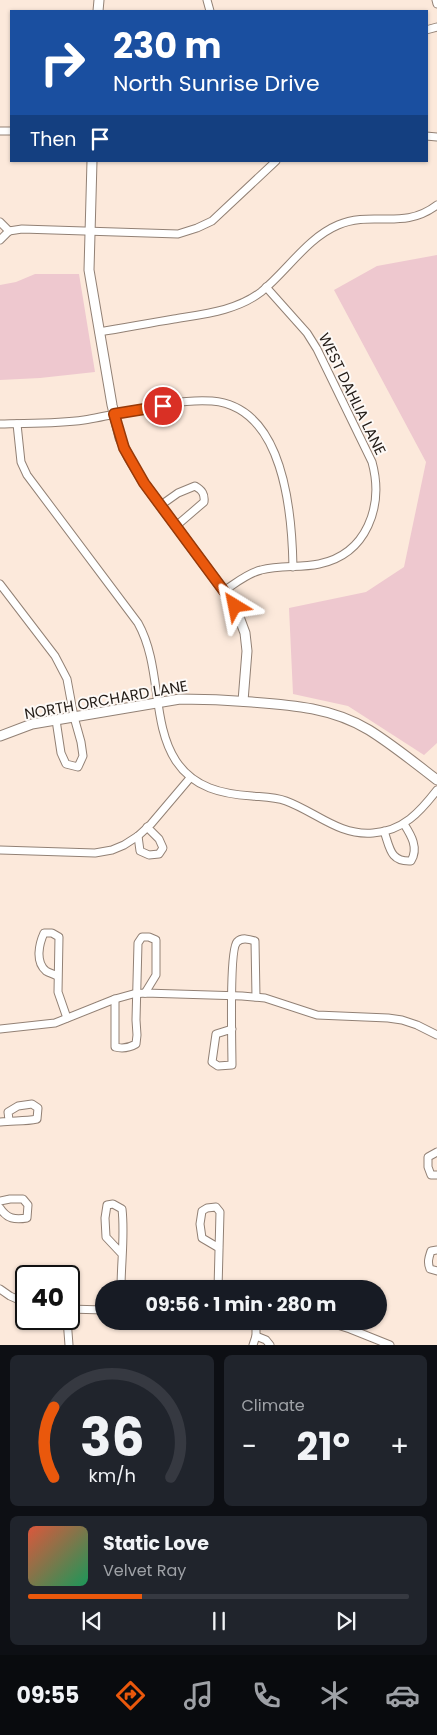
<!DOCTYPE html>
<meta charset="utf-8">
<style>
body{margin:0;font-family:Poppins,sans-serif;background:#20242c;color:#f1f3f6;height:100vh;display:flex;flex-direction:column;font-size:19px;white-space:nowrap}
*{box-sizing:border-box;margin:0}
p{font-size:16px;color:#9ea1a6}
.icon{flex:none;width:28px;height:28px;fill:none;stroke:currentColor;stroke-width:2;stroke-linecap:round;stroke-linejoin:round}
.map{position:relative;height:1345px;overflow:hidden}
.details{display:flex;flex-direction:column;gap:10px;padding:10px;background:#0d0f14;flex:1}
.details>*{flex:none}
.top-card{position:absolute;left:10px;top:10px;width:418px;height:152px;border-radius:0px;box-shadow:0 1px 4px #0004;background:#1a4fa0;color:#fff;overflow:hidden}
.speed{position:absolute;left:15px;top:1265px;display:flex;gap:10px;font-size:25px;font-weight:700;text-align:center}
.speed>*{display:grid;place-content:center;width:65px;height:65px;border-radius:50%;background:#171b24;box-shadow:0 1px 4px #0004;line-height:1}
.speed .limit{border:2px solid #111;border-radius:8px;background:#fff;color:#111}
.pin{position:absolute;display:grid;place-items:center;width:42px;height:42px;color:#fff;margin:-21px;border:2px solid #fff;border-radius:50%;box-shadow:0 1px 5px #0007}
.me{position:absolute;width:55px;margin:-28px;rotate:325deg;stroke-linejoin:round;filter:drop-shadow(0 0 4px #0008)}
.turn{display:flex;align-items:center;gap:18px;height:105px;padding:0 20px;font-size:22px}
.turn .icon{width:65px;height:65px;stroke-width:2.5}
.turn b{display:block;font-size:35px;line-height:42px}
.then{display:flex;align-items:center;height:48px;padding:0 20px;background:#0003;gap:10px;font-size:19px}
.big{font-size:38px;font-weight:700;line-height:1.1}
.details .widget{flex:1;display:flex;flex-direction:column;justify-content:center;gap:8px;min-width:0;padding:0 18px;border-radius:8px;background:#20242c}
.details .dial{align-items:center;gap:0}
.dial svg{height:130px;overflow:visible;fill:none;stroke:#363941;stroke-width:7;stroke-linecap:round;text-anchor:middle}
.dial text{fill:#f1f3f6;stroke:none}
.song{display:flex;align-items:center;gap:15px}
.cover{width:60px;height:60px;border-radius:8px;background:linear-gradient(135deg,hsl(10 70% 55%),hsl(150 70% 35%))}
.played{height:5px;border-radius:2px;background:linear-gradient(90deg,#ea580c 30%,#363941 30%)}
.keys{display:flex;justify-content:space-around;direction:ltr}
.heat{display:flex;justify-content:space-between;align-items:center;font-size:28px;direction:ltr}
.details .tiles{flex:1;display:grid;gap:10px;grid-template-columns:1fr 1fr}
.widget:last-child{grid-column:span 2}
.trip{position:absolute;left:95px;top:1280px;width:292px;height:50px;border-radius:25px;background:#171b24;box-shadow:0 1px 4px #0004;font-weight:700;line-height:50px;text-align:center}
.tab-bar{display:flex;height:80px;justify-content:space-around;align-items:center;background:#090b0e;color:#9ea1a6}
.tab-bar .icon{width:35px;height:35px}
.tab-bar .selected{color:#ea580c}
.tab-bar b{font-size:22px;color:#f1f3f6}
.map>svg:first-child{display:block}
</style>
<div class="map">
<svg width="437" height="1345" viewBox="0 0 437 1345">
<rect width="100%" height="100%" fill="#fce9db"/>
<g fill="#eec8cf">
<polygon points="437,255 437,743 424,755 348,706 293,694 289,608 366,592 404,567 426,462 334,290 377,266"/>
<polygon points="35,274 79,274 95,372 40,378 0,380 0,285 16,282"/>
</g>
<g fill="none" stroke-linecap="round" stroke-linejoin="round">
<defs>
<g id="minor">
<polyline points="207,0 210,11"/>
<polyline points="436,0 437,4"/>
<polyline points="426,30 437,27"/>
<polyline points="0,131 11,131"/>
<polyline points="426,136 437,137"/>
<polyline points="0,222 9,231"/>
<polyline points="9,231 22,229 178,234 197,228 212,221 276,161"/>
<polyline points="0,240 9,231"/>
<path d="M99,332C124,328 149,323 174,319C204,314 236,311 261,292C287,271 307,238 338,225C373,210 403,231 437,205"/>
<path d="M0,424C28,423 56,424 84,420C123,414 173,398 212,401C284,407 292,513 293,567"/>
<path d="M17,424L21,462L27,475L138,623C162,666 151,723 176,761C194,788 222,794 252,796C263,797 275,797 286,801C316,812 339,836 373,833C403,831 420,812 437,790"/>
<path d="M161,505L178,493L195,486C202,490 205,494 204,502L176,526"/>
<polyline points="0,584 55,656 67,679 74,717 81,742 83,756 78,767 66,764 61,753 56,720"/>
<path d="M225,590C236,583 248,573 261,570C280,565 300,568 319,564C367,554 384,506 372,462L317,349L307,333L266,287"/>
<path d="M384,831C390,848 390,862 411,861C419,848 411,835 404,824"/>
<polyline points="138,836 140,851 149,855 159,854 163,848 159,839 147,827"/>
<polyline points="0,850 95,853 112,850 124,845 138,836 151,824 190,778"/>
<path d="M57,976C54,974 49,973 46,971C35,962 39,944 44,933H52L59,937L58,992L67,1018"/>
<path d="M115,999V1047C123,1049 129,1048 136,1044L137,1035L136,1020L138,943L142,937H149L156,940V975L145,993"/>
<polyline points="0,1029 55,1023 115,999 133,994 145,993 242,996 265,998 317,1015 388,1018 402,1020 417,1025 437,1035"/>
<path d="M232,1029L216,1034L212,1062L218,1066L232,1065C232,1049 229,950 237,942C242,937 249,939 255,941L256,997"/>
<path d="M0,1122C12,1120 24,1122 37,1119L38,1108L32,1104L18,1106L8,1112L9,1120"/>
<polyline points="437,1152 428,1157 428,1167 431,1175 437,1175"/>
<path d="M0,1201L10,1199H23L28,1205L27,1218C15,1220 7,1219 0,1208"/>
<path d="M437,1250L431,1251C429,1257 427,1262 430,1269L437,1271"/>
<polyline points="0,1289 10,1296 26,1303"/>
<path d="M121,1289C121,1262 125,1235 122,1209L113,1204L107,1205L105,1218L106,1237L121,1253"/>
<polyline points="218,1289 220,1212 216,1207 207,1208 202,1211 200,1224 202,1238 219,1248"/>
<polyline points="69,1309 104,1310"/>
<polyline points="67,1319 69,1345"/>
<polyline points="325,1321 350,1329 390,1345"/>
<polyline points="256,1336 266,1340 270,1345"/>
<polyline points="253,1345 256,1336 256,1321"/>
</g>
<g id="tertiary">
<polyline points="98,11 99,0"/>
<polyline points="92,161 89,270 112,405 120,438 129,458 144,483 235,606 245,633 247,651 243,701"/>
<path d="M0,736L32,724L180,699C204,699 228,700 252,702C293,705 333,708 369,730C393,745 415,763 437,780"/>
</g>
</defs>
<use href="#minor" stroke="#928175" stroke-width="9"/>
<use href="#tertiary" stroke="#928175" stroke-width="11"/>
<use href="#minor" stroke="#fff" stroke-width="7"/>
<use href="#tertiary" stroke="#fff" stroke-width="9"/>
</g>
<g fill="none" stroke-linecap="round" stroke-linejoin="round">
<defs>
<polyline id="route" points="163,406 114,414 124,448 144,483 235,606"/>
</defs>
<use href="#route" stroke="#983908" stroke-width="12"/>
<use href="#route" stroke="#ea580c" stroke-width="9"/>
</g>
<g text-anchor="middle" stroke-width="4" stroke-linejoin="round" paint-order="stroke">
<g font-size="15" fill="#231c17" stroke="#fdf9f6">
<text transform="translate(352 394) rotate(64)" y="5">WEST DAHLIA LANE</text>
<text transform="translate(106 700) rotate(-10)" y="5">NORTH ORCHARD LANE</text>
</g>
</g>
</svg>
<div class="speed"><div class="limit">40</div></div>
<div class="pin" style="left:163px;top:406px;background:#d93025"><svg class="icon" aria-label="arrive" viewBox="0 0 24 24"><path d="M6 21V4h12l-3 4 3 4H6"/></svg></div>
<svg class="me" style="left:235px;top:606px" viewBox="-20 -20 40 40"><path d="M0-17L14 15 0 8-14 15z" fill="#ea580c" stroke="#fff" stroke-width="4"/></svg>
<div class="trip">09:56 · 1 min · 280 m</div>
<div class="top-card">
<div class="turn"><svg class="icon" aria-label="right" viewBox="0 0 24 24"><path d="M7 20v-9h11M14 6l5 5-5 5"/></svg><div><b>230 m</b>North Sunrise Drive</div></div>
<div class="then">Then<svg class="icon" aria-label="arrive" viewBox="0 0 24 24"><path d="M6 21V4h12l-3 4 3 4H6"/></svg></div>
</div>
</div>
<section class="details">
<div class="tiles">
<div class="widget dial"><svg viewBox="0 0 100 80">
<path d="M14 69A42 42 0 1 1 86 69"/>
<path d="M14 69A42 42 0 0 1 14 26" stroke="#ea580c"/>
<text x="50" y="56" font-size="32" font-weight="700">36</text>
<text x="50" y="72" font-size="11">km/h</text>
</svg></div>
<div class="widget"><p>Climate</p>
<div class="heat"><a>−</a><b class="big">21°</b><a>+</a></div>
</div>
<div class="widget">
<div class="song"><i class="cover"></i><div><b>Static Love</b><p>Velvet Ray</p></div></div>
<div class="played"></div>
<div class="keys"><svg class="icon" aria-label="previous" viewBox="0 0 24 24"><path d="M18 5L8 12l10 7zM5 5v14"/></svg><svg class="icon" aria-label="pause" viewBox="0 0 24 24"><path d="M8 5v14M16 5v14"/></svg><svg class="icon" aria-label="next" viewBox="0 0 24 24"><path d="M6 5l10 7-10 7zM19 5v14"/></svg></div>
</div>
</div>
</section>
<nav class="tab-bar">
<b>09:55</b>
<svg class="icon selected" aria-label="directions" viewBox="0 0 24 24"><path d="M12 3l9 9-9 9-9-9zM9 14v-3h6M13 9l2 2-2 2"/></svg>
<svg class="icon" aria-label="music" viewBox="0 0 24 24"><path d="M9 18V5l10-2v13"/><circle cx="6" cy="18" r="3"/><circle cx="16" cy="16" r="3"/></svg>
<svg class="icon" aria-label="phone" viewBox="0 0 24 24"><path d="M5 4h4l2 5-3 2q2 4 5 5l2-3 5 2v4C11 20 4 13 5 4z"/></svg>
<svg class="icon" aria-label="climate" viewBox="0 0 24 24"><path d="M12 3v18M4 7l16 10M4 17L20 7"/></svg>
<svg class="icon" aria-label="car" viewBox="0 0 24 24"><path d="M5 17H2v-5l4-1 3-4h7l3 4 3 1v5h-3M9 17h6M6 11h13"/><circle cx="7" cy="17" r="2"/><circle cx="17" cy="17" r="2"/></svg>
</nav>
